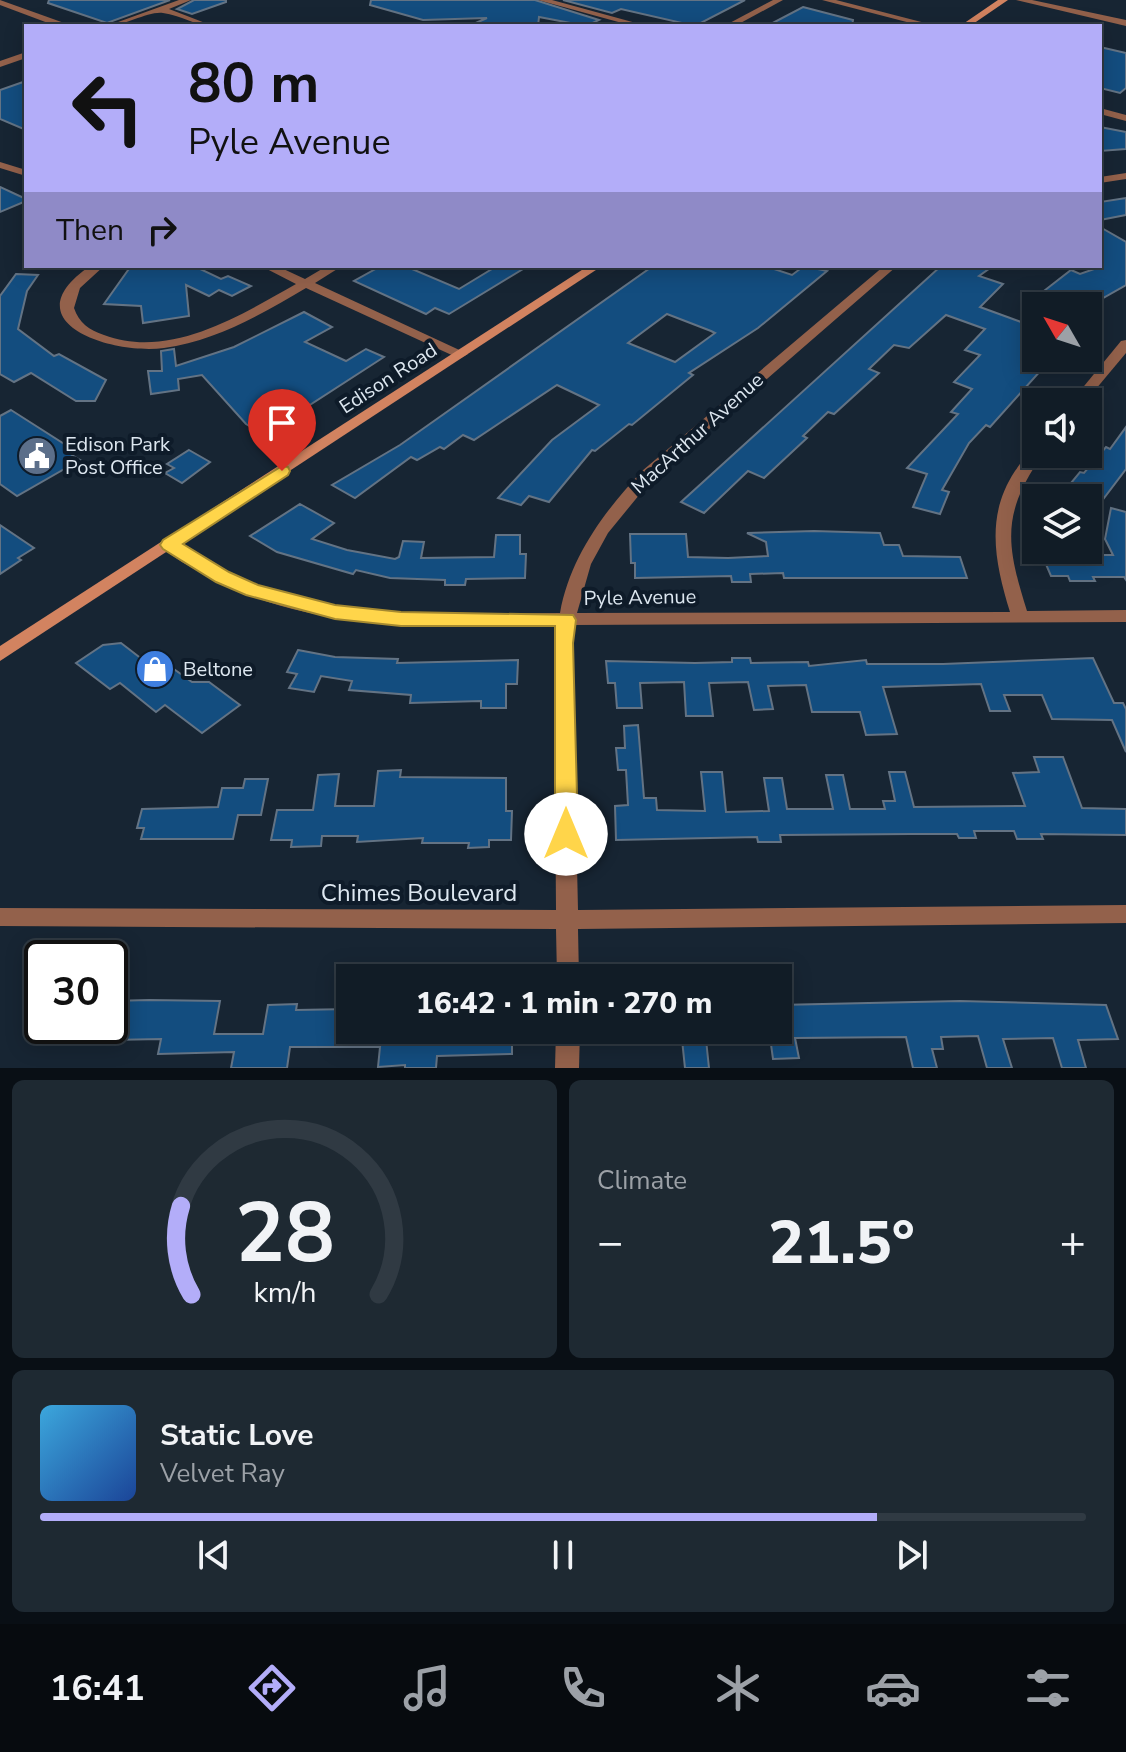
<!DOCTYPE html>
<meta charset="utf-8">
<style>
body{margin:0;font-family:"Nunito Sans",sans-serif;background:#1e2932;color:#f1f3f6;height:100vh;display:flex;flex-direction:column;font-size:30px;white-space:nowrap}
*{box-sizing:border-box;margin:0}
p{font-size:26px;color:#9ca1a7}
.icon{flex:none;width:44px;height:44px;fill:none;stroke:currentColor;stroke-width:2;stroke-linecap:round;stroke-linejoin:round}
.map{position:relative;height:1068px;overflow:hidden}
.sheet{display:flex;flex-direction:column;gap:12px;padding:12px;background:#090f15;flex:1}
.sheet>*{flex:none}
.banner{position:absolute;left:24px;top:24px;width:1078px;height:244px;border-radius:0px;box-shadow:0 4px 20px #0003,0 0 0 2px #303a43;background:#b3adf9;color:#111;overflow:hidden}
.needle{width:52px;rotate:309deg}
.buttons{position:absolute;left:1022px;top:292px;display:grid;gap:16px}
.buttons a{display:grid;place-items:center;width:80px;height:80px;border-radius:0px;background:#111c26;box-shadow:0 4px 20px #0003,0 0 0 2px #303a43;font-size:40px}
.speed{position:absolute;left:24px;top:940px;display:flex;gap:16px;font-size:40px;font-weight:700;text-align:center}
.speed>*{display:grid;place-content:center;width:104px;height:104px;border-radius:50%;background:#111c26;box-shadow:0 4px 20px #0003,0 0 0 2px #303a43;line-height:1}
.speed .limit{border:4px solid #111;border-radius:12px;background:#fff;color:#111}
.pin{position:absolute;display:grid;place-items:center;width:68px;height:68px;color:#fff;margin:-82px -34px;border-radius:50% 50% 50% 0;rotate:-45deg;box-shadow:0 0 8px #0007}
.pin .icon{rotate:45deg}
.me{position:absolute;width:88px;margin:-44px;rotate:0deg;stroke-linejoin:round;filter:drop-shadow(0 0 6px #0008)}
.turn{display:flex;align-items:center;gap:28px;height:168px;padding:0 32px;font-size:36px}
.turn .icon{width:104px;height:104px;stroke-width:2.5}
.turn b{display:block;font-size:56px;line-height:68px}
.then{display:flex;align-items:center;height:76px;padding:0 32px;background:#0003;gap:16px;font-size:30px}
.big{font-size:60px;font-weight:800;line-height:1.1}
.sheet .tile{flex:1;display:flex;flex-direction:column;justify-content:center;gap:12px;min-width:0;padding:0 28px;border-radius:12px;background:#1e2932}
.sheet .dial{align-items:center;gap:0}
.dial svg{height:208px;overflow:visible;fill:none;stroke:#303a43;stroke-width:7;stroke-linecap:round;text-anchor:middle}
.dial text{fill:#f1f3f6;stroke:none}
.song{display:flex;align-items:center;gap:24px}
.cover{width:96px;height:96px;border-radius:12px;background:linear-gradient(135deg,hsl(200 70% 55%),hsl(220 70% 35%))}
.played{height:8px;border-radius:4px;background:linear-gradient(90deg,#b3adf9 80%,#303a43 80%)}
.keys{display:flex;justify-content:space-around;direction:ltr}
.heat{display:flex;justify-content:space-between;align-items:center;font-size:44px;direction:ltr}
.sheet .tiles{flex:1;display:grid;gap:12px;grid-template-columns:1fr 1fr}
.tile:last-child{grid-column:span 2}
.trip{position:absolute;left:336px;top:964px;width:456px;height:80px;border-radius:0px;background:#111c26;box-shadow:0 4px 20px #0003,0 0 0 2px #303a43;font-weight:800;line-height:80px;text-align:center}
.menu{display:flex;height:128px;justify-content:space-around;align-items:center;background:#070b0f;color:#9ca1a7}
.menu .icon{width:56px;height:56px}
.menu .selected{color:#b3adf9}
.menu b{font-size:36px;color:#f1f3f6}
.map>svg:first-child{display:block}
</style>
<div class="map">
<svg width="1126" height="1068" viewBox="0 0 1126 1068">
<rect width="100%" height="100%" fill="#172533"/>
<g fill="#134d7f" stroke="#637384" stroke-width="2" fill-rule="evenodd">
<polygon points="49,0 170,0 107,23 48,3"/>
<polygon points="194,0 226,0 226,2 192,14 177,9"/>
<polygon points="371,0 535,0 599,20 586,26 539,17 538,26 469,26 487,18 423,20 370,5"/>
<polygon points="563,0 745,0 695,26 621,9 612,13"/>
<polygon points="803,7 853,20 852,26 767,26"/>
<polygon points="1100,47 1126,53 1126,88 1120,93 1100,88"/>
<polygon points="26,81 26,130 0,119 0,90"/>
<polygon points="1100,127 1126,132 1126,149 1100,151"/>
<polygon points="0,187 26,199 26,201 0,212"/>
<polygon points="1126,198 1126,215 1100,220 1100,202"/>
<polygon points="1100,227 1126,242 1126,285 1089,306 1037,306 1047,296 1040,294 1071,270 1080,274 1100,267"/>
<polygon points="131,266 194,266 221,279 228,276 251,286 232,296 219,290 209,296 186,285 189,316 143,323 141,306 104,304"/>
<polygon points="381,266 405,266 459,289 497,266 528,266 449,314 435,308 426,314 354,281"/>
<path d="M653,266H765L792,275L804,266L827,271L758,328L689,373L693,375L632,425L629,424L595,451L592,450L549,502L529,496L521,505L498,498L552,440L599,405L557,385L474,440L463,435L444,449L440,447L417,460L411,457L355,498L332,485L400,445ZM667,314L711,331L715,333L675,362L628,343Z"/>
<polygon points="941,266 993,266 979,276 1003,284 980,307 1021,322 1036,307 1036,358 1052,358 990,427 986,425 969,443 942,490 949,492 940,514 913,507 927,474 907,468 958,414 951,412 972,389 954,382 980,355 965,350 985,329 946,315 909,348 894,345 869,369 879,373 834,414 828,412 803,436 807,438 764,478 748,471 704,513 681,502"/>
<polygon points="16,274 38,275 27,291 18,329 54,356 59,354 106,380 95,401 76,401 31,373 14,382 0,374 0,296"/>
<polygon points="304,312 332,327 305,342 346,361 366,349 384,357 271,430 265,427 258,431 246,424 202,375 178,379 179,390 151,394 148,371 162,371 161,351 174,349 176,366 234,347"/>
<polygon points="11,410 72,449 67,452 80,460 17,496 0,484 0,416"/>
<polygon points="1126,427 1126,469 1101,502 1092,498 1067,498 1071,483 1080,472 1084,473 1106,447 1110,449"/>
<polygon points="189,450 210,462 182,483 165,473 174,468 167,464"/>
<polygon points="300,504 334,523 312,539 347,550 395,559 399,557 403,541 424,542 421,558 494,557 496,535 520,535 520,554 526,554 525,578 466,579 465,585 445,585 445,580 390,578 356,570 353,574 277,552 250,536"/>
<polygon points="1111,508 1126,512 1126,580 1124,577 1093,577 1095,581 1070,581 1068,576 1051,576 1042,555 1113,555 1105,539"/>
<polygon points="0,525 34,548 18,558 21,560 0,574"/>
<polygon points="814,531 880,533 884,545 899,545 903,556 960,557 967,578 784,578 783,573 750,574 751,582 732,582 731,576 635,578 635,563 631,563 630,534 686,534 688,557 728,558 768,556 766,542 747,533"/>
<polygon points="121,643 147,663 164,662 192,682 209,682 240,705 202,733 165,705 156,712 120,683 110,689 76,663 103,645"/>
<polygon points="298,650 335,657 398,659 397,663 518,660 517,684 506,684 506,708 481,708 481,701 410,703 411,695 349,690 352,681 321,676 314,692 289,688 297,674 287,672"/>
<polygon points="732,658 750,658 751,663 808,662 809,666 866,660 867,664 943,664 1093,658 1114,703 1123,703 1126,709 1126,752 1112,720 1052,719 1042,695 1004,695 1010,711 990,711 981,684 883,687 897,734 866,735 860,712 812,712 806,685 768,686 773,709 754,710 748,682 709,683 713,716 686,716 684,682 640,683 642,708 617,708 615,683 608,683 606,661 695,663 732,662"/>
<polygon points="638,725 644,798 656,798 657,810 705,811 701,772 722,772 726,812 769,811 764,778 782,778 787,809 833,809 826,775 843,775 850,809 885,809 883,801 895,801 889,772 905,772 914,807 1025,806 1013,773 1039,772 1034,757 1063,757 1082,808 1126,809 1126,835 1041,834 1043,839 1017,839 1014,831 974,831 976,838 959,838 957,834 911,834 780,835 781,842 758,842 757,837 616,840 615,806 628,805 626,770 618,770 616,748 625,748 624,726"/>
<polygon points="401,770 400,777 506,778 506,811 512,811 511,840 489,840 489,847 468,848 469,843 422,843 423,838 357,842 358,836 322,836 321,846 291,847 292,840 271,840 277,810 313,810 318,775 339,774 335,806 374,806 378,771"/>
<polygon points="245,779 268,779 261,815 238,815 233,839 141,839 144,828 137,828 142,809 218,807 222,788 243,788"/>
<polygon points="149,1000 220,1001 214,1034 263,1034 268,1005 297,1004 296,1010 350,1009 350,1030 512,1030 512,1054 437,1056 436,1068 405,1068 405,1065 378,1067 380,1047 290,1047 287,1068 231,1068 234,1052 158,1054 161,1039 110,1040 110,1001"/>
<polygon points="960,1001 1106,1005 1118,1039 1078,1040 1086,1068 1062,1068 1053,1038 1003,1039 1012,1068 987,1068 978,1036 941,1037 943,1049 932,1049 937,1068 913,1068 906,1037 795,1038 799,1058 773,1059 769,1030 778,1030 778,1005"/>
<polygon points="681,1030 705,1030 709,1068 685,1068"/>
</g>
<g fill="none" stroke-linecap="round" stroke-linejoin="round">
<g fill="#93614b" fill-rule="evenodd">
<polygon points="0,0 67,24 68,26 56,26 0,5"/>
<path d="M179,0H191L169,9L213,26C195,26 181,15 163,13C148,11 125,26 107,26Z"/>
<polygon points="538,0 552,0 647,26 633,26"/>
<polygon points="773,0 783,0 735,26 724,26"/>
<polygon points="1016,0 1032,0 1126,20 1126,26"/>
<polygon points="26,52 26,58 0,67 0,61"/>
<polygon points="1100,108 1126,115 1126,121 1100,114"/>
<polygon points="0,162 26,170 26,176 0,168"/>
<polygon points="1126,173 1126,179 1100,183 1100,177"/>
<path d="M90,266H104L80,288L74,308C79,323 89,330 104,335C170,360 241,315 296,284L261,266H277L305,279L327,266H342L315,283L468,354L461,358L456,357L306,288C262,314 216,341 164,348C111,355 9,322 90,266Z"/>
<path d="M884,266H897L653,478L608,533L591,564L577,613L1010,612C995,563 985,516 1015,471C1021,463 1027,452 1036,448V454H1043C1001,514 1006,544 1027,611L1126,610V622L575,625L572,643L578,910L1126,905V923L578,929L579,978H557L556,929L0,926V908L556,910L554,643L557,625C439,625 313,635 206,575C192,567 171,558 161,545L169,540L175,541C204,559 234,578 267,590C359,623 464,613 560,613C570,557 604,512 642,471Z"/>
<polygon points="1126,340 1126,353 1085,402 1071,402 1121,341"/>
<polygon points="556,1030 580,1030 579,1068 555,1068"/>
</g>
<polygon fill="#93614b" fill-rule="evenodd" points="822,0 836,0 937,26 922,26"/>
<g fill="#d28360" fill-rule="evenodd">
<polygon points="998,0 1008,0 970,26 960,26"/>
<polygon points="588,266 602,266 0,661 0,646"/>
</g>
</g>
<polygon fill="#ffd54a" stroke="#a68a30" stroke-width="2" points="282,466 288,467 290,471 288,475 183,544 229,572 258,585 335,605 401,612 573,615 576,620 573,643 578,834 575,841 566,844 558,841 555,834 555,626 401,626 335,619 246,595 216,582 163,549 160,545 163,540"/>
<defs>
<symbol id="civic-disc" viewBox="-11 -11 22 22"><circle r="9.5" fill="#5c6f8a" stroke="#0e1b29"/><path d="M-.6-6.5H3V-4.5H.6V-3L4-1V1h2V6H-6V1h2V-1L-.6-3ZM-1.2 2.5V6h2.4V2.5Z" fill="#fff"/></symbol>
<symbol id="shop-disc" viewBox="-11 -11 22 22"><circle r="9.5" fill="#3f7fe0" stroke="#0e1b29"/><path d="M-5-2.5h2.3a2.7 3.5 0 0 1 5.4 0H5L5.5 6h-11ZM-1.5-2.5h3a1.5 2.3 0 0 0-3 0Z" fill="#fff"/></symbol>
</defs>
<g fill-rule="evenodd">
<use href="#civic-disc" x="15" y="434" width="44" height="44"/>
<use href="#shop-disc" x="133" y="647" width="44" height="44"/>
</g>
<g text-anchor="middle" stroke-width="8" stroke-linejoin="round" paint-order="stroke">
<g font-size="20" fill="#dde7f0" stroke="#0e1b29">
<text transform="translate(388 378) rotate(-33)" y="7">Edison Road</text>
<text transform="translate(697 433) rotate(-42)" y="7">MacArthur Avenue</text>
<text transform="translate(640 597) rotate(-1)" y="7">Pyle Avenue</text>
</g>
<g font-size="20" fill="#dde7f0" stroke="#0e1b29" text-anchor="start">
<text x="65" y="451">Edison Park<tspan x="65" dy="23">Post Office</tspan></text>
<text x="183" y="676">Beltone</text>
</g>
<g font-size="24" fill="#dde7f0" stroke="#0e1b29">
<text x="419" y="901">Chimes Boulevard</text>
</g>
</g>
</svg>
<div class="buttons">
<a><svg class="needle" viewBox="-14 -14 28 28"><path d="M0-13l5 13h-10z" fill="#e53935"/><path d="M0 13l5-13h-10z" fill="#9ca1a7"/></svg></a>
<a><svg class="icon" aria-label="sound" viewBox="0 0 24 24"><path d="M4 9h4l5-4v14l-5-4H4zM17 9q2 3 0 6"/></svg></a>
<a><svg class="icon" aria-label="layers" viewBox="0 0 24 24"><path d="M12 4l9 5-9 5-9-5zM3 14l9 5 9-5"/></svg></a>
</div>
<div class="speed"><div class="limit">30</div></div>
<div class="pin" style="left:282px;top:471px;background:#d93025"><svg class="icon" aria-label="arrive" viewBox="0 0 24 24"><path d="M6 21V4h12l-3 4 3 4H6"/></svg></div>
<svg class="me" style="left:566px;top:834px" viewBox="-20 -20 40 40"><circle r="19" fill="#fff"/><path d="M0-13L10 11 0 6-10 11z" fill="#ffd54a"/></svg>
<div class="trip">16:42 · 1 min · 270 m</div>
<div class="banner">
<div class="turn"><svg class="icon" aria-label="left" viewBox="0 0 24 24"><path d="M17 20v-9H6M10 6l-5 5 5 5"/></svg><div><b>80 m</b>Pyle Avenue</div></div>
<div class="then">Then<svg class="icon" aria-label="right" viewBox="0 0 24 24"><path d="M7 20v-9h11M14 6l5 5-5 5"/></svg></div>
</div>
</div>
<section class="sheet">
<div class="tiles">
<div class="tile dial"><svg viewBox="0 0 100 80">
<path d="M14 69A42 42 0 1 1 86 69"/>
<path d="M14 69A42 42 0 0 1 10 35" stroke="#b3adf9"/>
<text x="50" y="56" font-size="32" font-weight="700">28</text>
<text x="50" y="72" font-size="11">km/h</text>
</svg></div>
<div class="tile"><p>Climate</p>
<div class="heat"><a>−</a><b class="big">21.5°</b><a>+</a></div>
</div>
<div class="tile">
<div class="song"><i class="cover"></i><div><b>Static Love</b><p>Velvet Ray</p></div></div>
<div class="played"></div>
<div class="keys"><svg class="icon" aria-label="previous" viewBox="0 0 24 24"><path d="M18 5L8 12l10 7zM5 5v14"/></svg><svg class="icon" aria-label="pause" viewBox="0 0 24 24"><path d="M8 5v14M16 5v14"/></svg><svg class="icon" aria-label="next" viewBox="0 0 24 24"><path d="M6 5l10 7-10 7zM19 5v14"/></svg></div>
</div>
</div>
</section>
<nav class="menu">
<b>16:41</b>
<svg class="icon selected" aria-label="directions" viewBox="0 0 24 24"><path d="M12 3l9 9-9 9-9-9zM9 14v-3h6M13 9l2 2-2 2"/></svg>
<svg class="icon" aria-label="music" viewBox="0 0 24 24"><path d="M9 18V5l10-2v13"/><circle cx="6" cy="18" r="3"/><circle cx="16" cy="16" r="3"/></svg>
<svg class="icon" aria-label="phone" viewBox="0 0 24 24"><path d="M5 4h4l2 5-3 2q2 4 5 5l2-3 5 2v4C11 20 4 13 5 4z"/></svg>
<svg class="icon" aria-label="climate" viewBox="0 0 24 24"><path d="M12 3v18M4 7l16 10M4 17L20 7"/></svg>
<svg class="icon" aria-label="car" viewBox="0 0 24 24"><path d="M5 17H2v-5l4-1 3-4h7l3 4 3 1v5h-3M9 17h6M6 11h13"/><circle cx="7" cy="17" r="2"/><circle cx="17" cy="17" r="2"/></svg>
<svg class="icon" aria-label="filters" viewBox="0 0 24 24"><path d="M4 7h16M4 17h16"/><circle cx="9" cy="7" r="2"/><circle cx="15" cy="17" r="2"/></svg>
</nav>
